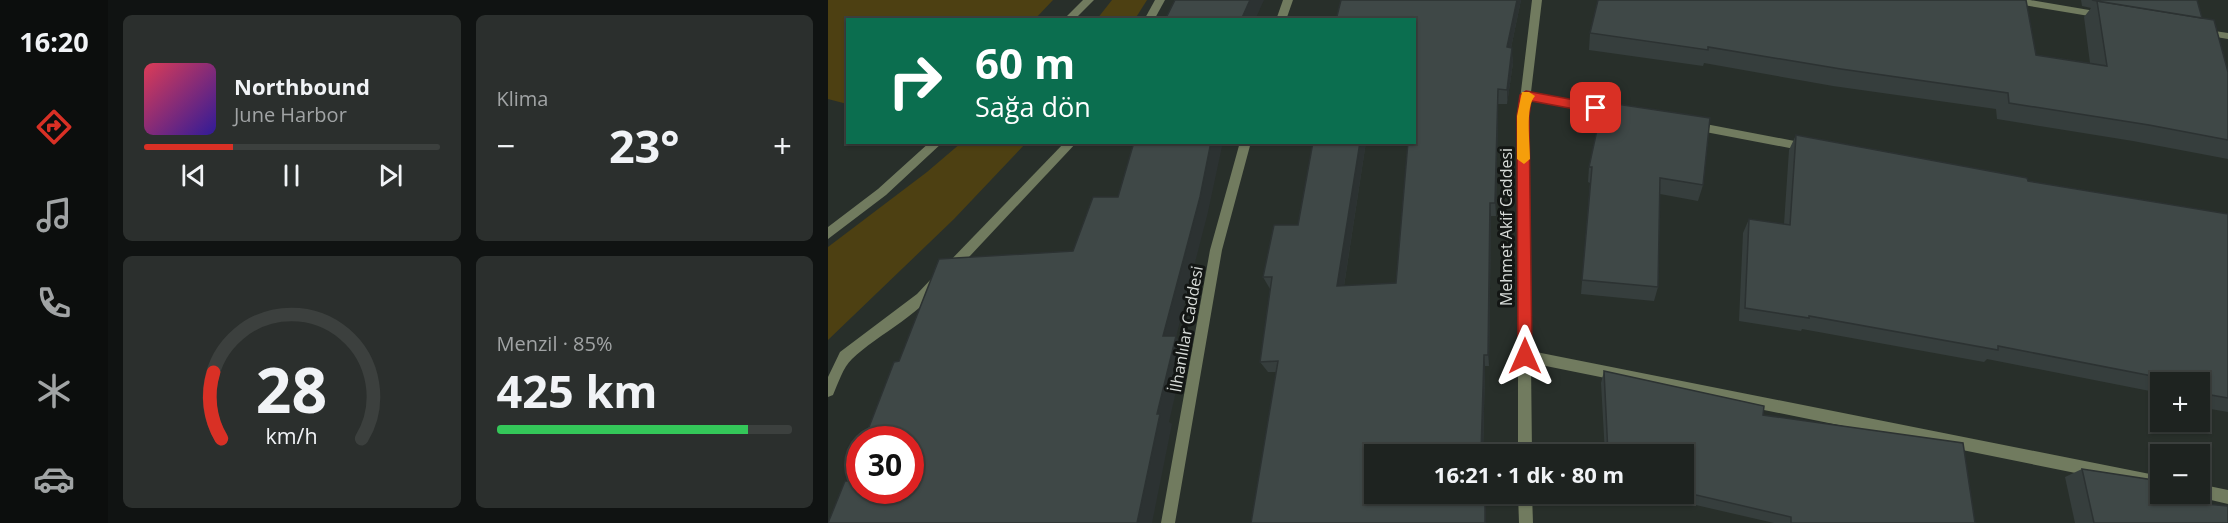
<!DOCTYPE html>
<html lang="tr">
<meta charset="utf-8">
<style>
body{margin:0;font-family:"Open Sans",sans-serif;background:#2b2f2d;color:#f1f3f6;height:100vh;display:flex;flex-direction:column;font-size:22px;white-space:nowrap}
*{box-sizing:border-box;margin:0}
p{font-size:20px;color:#a1a4a5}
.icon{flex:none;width:33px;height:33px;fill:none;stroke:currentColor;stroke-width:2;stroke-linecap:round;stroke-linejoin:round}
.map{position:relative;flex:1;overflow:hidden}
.panel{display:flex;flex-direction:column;gap:15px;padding:15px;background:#101312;width:720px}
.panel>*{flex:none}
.hud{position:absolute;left:18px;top:18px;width:570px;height:126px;border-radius:0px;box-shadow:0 2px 4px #0004,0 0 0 2px #3c403e;background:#0b6e4f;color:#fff;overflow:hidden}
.fabs{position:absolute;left:1322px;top:372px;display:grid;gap:12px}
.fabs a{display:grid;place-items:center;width:60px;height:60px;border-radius:0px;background:#1e2320;box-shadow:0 2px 4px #0004,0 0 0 2px #3c403e;font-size:30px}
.speed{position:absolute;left:18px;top:426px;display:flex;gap:12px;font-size:30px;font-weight:700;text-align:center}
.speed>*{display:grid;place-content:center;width:78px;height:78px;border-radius:50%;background:#1e2320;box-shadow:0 2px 4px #0004,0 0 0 2px #3c403e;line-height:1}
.speed .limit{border:9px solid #d22;background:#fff;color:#111}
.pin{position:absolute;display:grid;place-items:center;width:51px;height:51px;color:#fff;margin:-26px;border-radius:12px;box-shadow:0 3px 9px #0006}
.me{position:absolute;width:66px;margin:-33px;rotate:0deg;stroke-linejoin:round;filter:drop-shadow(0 0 4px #0008)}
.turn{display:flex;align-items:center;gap:21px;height:126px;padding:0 30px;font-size:27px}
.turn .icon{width:78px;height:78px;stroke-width:2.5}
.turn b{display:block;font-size:42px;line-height:51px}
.big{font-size:45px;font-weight:700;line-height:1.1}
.panel .widget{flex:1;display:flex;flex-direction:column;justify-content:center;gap:9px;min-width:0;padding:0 21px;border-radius:9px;background:#2b2f2d}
.panel .dial{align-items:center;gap:0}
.dial svg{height:156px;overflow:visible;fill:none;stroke:#3c403e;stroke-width:7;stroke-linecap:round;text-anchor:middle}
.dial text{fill:#f1f3f6;stroke:none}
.song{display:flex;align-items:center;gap:18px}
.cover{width:72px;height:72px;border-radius:9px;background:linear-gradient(135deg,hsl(350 70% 55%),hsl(250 70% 35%))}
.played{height:6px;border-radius:3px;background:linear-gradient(90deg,#d93025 30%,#3c403e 30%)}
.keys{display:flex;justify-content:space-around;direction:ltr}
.heat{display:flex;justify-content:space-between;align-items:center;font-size:33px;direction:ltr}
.charge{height:9px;border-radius:4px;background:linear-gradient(90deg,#34c759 85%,#3c403e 0)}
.panel .tiles{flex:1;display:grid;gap:15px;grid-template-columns:repeat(2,1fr)}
.trip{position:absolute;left:536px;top:444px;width:330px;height:60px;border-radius:0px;background:#1e2320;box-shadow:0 2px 4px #0004,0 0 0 2px #3c403e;font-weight:700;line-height:60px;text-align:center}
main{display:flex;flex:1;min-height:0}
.tabs{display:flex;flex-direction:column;width:108px;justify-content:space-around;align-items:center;background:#0c0e0d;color:#a1a4a5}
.tabs .icon{width:42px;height:42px}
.tabs .active{color:#d93025}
.tabs b{font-size:27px;color:#f1f3f6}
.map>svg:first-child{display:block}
</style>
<main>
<nav class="tabs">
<b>16:20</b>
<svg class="icon active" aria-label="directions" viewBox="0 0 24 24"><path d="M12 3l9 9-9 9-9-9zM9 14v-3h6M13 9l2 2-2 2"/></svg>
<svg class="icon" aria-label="music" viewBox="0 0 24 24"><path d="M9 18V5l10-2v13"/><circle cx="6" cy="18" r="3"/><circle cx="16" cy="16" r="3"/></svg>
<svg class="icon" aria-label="phone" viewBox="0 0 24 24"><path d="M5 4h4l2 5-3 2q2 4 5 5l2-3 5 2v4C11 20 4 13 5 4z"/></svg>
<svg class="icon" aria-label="climate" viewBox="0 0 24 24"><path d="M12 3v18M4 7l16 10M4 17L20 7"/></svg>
<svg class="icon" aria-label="car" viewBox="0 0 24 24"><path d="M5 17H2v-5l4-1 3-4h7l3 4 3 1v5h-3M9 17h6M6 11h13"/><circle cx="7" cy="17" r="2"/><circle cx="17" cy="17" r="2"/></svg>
</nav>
<section class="panel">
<div class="tiles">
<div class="widget">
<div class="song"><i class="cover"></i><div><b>Northbound</b><p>June Harbor</p></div></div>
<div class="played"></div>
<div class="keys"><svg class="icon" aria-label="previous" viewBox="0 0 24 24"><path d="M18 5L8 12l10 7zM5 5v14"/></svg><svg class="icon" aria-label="pause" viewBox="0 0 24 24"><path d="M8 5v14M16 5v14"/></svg><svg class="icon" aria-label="next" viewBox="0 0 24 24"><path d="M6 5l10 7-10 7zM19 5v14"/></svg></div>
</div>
<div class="widget"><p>Klima</p>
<div class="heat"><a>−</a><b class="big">23°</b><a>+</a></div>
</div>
<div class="widget dial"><svg viewBox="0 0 100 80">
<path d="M14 69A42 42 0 1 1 86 69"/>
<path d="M14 69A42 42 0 0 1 10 35" stroke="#d93025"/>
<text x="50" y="56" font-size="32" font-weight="700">28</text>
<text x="50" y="72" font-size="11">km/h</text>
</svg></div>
<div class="widget"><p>Menzil · 85%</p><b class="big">425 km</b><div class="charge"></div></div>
</div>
</section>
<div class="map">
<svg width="1400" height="523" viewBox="0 0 1400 523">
<rect width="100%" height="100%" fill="#282f2a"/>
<g fill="#4d4012">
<polygon points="0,0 225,0 207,19 20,20 19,104 0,99"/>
<polygon points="284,0 319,0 307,19 269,19"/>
<polygon points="133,143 198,143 126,219 0,340 0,247 99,172"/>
</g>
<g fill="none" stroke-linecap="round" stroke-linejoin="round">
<g fill="#717b5f" fill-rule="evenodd">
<polygon points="255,0 266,0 246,20 235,20"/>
<polygon points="327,0 337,0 326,20 316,20"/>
<polygon points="455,0 465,0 458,20 448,20"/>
<polygon points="704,0 714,0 703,92 788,108 793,112 788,116 702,100 700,116 703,351 1332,476 1332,490 703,363 704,454 690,454 690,116"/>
<polygon points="1178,0 1202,0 1273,12 1278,15 1273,18 1183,3"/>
<polygon points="1373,29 1400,33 1400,39 1370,34 1368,32"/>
<polygon points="867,122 977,143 982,147 977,151 867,130 862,126"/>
<polygon points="102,142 115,142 58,195 0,239 0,227 50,189"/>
<polygon points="237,142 249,142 126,273 122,274 118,273 116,269 118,265"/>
<polygon points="412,142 423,142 394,250 347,523 333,523 382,250"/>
<path d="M109,276L113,277L115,281C100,310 49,335 24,359C15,367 10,384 5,395L0,397V377L12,352L89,294L105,277Z"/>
<polygon points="1371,484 1400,490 1400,504 1366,496 1365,494 1371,494"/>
<polygon points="690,494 704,494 705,523 691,523"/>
</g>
</g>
<g fill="#363e3d">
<polygon points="513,0 693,0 683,48 685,63 679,104 670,104 668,216 663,216 661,366 657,366 655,454 546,454 658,494 658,523 423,523 448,372 440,372 432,362 442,289 435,277 470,225 485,142 538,142 516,286 568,283 587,68 586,20"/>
<polygon points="1253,0 1369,0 1374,18 1400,72 1400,159 1305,141 1169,119 1168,109 1005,86 876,63 875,66 761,50 762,33 1208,55 1262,63 1256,17 1263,8 1254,6"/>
<polygon points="968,135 1200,181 1400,214 1400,412 1371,407 1371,382 1332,382 1332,393 1159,359 1156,362 974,329 973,331 911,321 915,233 921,219 956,224 961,150"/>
<polygon points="761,167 875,185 870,201 832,194 830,287 826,301 753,294 762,183 760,182"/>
<polygon points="776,371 935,415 1147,523 946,523 820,494 855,494 855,454 777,454 773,383"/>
<polygon points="1254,469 1355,502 1400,523 1247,523 1237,477"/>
</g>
<g fill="#2c3232">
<polygon points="422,0 436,0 427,20 413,20"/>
<polygon points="689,0 693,0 680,62 679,47"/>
<polygon points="684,48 685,63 679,104 679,90"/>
<polygon points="670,89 670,104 668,216 667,203"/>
<polygon points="383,142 395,142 380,212 348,337 358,348 341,422 344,424 324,523 309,523 329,414 335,336"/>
<polygon points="532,142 538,142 514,298 509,286"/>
<polygon points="662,203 663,216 661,366 660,355"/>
<polygon points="656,355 657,366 655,454 653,454"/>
<rect x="657" y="494" width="1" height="29"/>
</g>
<g fill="#3f4847" stroke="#2c3232" stroke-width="1.5">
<polygon points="347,0 422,0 413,20 337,20"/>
<polygon points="513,0 689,0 679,47 684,48 679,90 670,89 667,203 662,203 660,355 656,355 653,454 546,454 546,494 657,494 657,523 423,523 450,361 432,362 444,277 435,277 446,225 470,225 485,142 532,142 509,286 568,283 580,142 586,142 586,76 589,54 586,53 586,20 508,20"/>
<polygon points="770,0 1198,0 1208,55 1279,66 1269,1 1386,20 1400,72 1400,140 1321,125 1181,103 1180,93 1013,69 880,47 880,50 762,33"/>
<polygon points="1264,0 1369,0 1374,18 1269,1"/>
<polygon points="775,102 882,118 875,185 832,178 830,287 754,280 764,167 761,167"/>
<polygon points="968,135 1199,178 1200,181 1400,214 1400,398 1383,395 1381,388 1371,386 1371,382 1355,382 1170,346 1170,350 981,316 981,318 917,308 921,219 962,225"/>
<polygon points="306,142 383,142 372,197 335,336 348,336 329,414 332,414 309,523 0,523 17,481 20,481 32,450 32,490 82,490 82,440 36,440 66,362 71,361 111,259 245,251 265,197 290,197"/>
<polygon points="776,371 936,406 935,415 1135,443 1147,523 963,523 963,517 855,492 855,454 780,454"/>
<polygon points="1254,469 1332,481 1332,494 1353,494 1355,502 1400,506 1400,523 1266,523"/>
</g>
<polygon fill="#d93025" stroke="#8d1f18" stroke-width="1.5" points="698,91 768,104 774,108 768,113 703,101 701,116 704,356 702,361 697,363 692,361 690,356 689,116 692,95"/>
<path fill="#f59e0b" d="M694,92H701L707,96C697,106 702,144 702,159L696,164L689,159V116Z"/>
<g text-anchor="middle" stroke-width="6" stroke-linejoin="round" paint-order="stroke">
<g font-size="16" fill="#d7dbd8" stroke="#131614">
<text transform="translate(678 227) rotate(-90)" y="6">Mehmet Akif Caddesi</text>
<text transform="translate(358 329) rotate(-80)" y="6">İlhanlılar Caddesi</text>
</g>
</g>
</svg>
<div class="fabs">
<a>+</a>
<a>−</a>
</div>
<div class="speed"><div class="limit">30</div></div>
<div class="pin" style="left:768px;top:108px;background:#d93025"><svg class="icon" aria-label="arrive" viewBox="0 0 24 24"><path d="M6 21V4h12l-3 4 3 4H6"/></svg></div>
<svg class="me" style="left:697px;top:356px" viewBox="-20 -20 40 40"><path d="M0-17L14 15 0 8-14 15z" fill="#d93025" stroke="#fff" stroke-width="4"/></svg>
<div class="trip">16:21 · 1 dk · 80 m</div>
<div class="hud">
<div class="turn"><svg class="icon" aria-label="right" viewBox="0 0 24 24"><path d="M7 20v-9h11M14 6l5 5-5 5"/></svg><div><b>60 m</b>Sağa dön</div></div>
</div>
</div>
</main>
